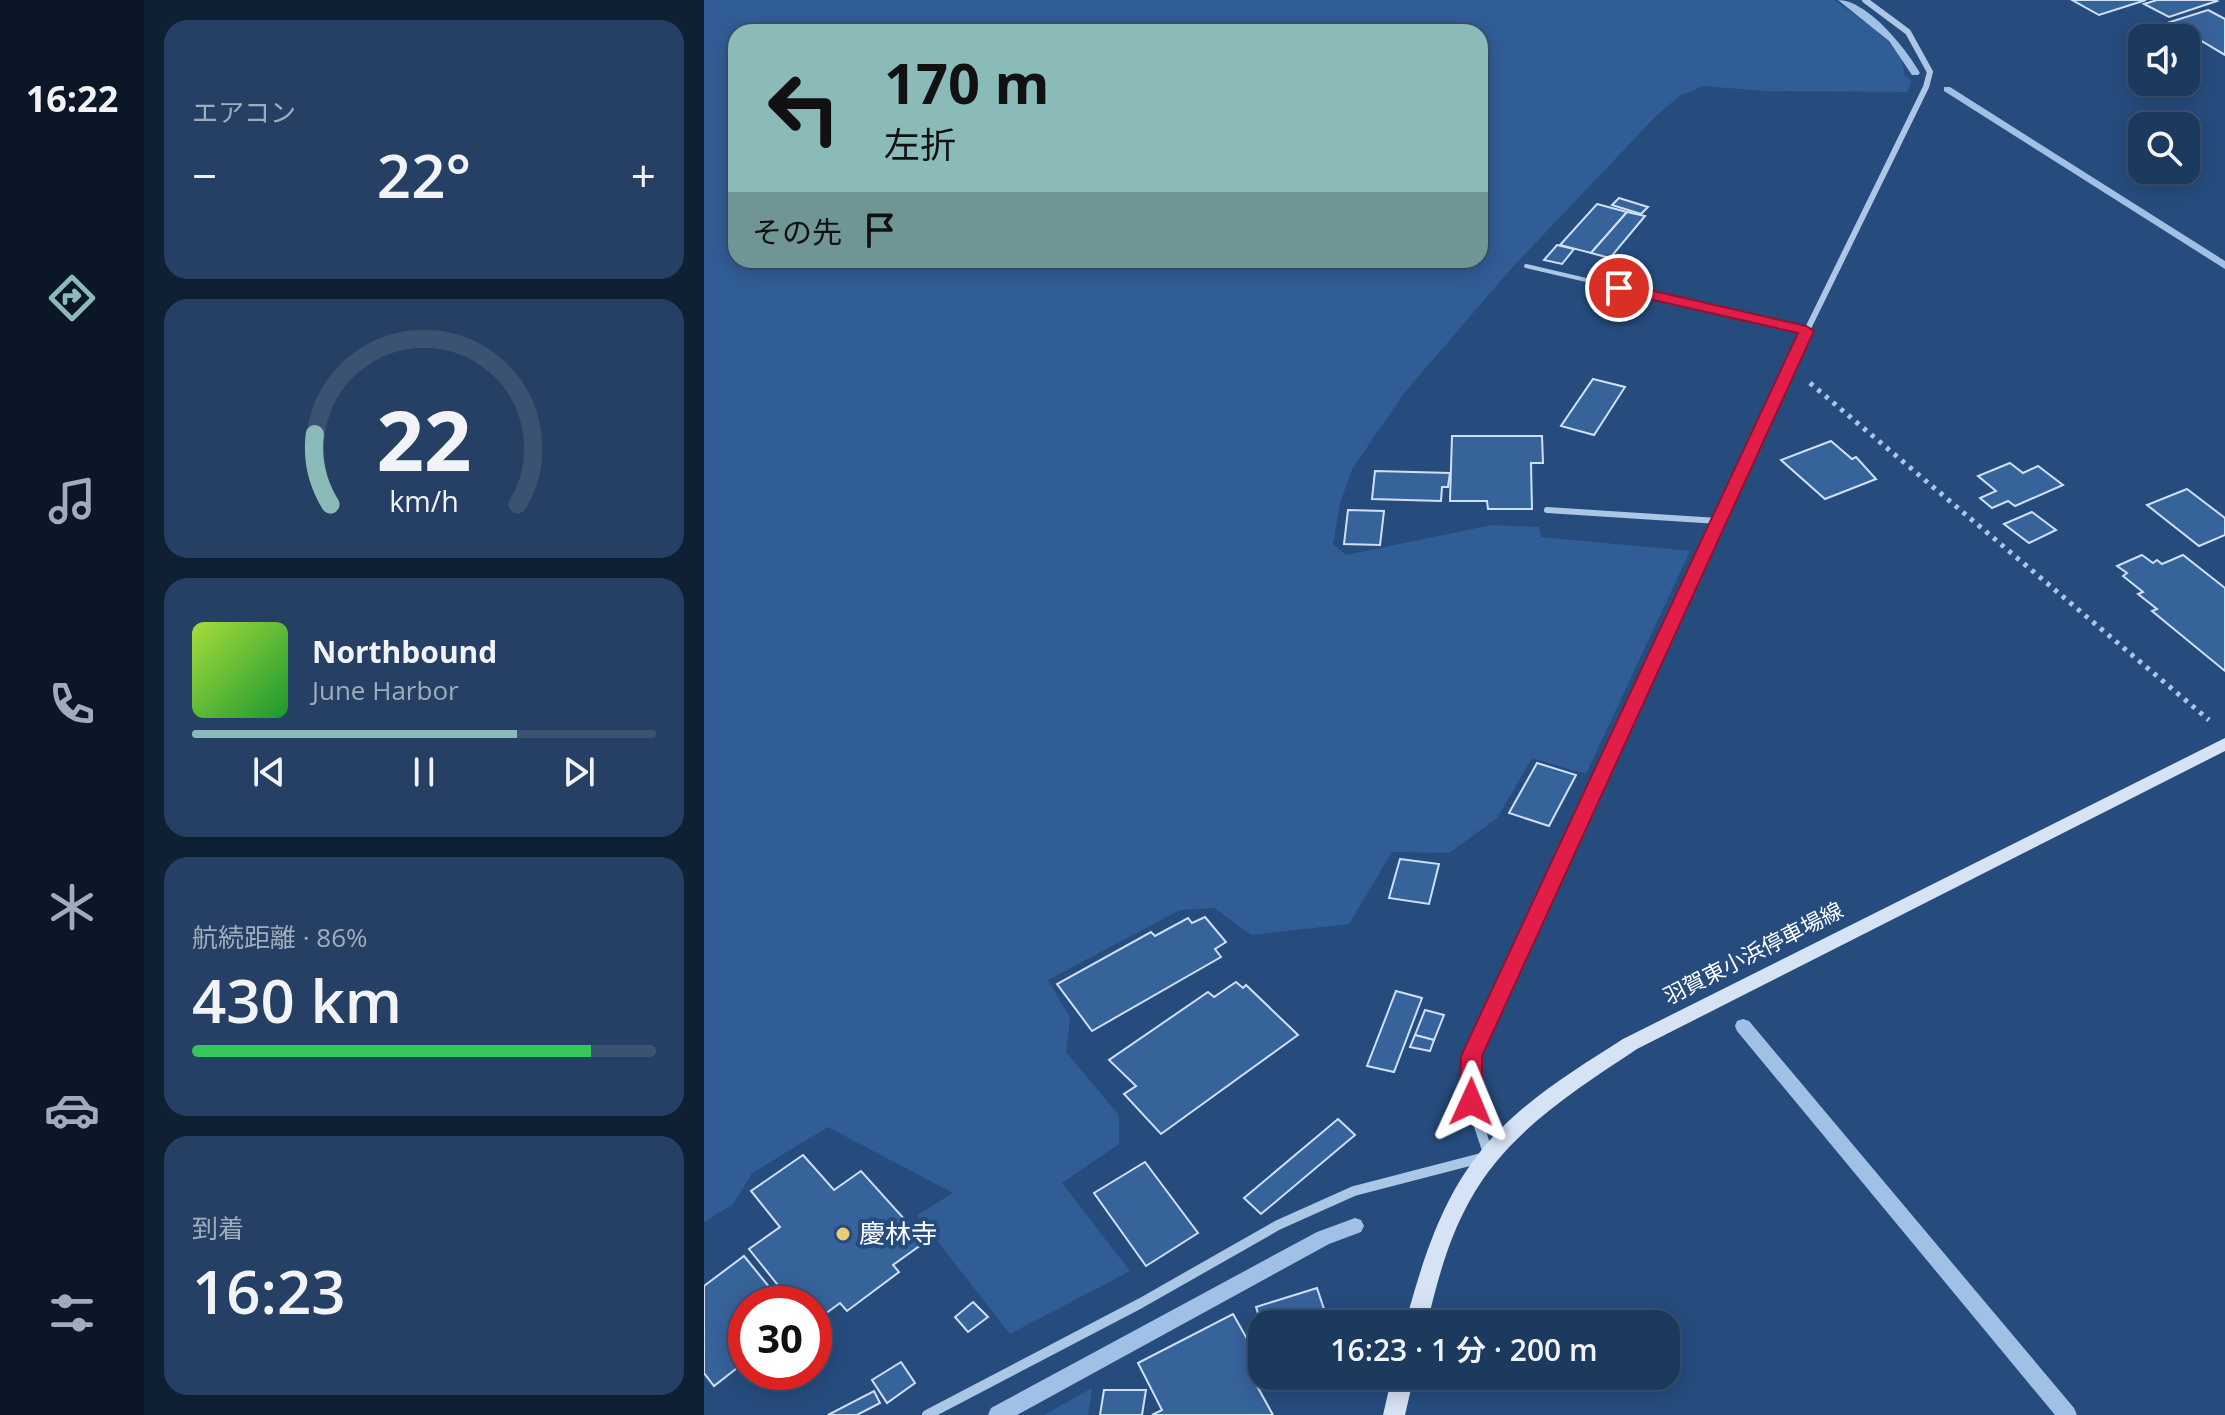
<!DOCTYPE html>
<html lang="ja">
<meta charset="utf-8">
<style>
body{margin:0;font-family:"Open Sans","Noto Sans JP",sans-serif;background:#254064;color:#f1f3f6;height:100vh;display:flex;flex-direction:column;font-size:30px;white-space:nowrap}
*{box-sizing:border-box;margin:0}
p{font-size:26px;color:#a0acbc}
.icon{flex:none;width:44px;height:44px;fill:none;stroke:currentColor;stroke-width:2;stroke-linecap:round;stroke-linejoin:round}
.map{position:relative;flex:1;overflow:hidden}
.sheet{display:flex;flex-direction:column;gap:20px;padding:20px;background:#0f1f34;width:560px}
.sheet>*{flex:none}
.guide{position:absolute;left:24px;top:24px;width:760px;height:244px;border-radius:24px;box-shadow:0 4px 20px #0003,0 0 0 2px #3a5373;background:#8bbbb9;color:#111;overflow:hidden}
.controls{position:absolute;left:1424px;top:24px;display:grid;gap:16px}
.controls a{display:grid;place-items:center;width:72px;height:72px;border-radius:16px;background:#1c395e;box-shadow:0 4px 20px #0003,0 0 0 2px #3a5373;font-size:40px}
.speed{position:absolute;left:24px;top:1286px;display:flex;gap:16px;font-size:40px;font-weight:700;text-align:center}
.speed>*{display:grid;place-content:center;width:104px;height:104px;border-radius:50%;background:#1c395e;box-shadow:0 4px 20px #0003,0 0 0 2px #3a5373;line-height:1}
.speed .limit{border:12px solid #d22;background:#fff;color:#111}
.pin{position:absolute;display:grid;place-items:center;width:68px;height:68px;color:#fff;margin:-34px;border:4px solid #fff;border-radius:50%;box-shadow:0 2px 8px #0007}
.me{position:absolute;width:88px;margin:-44px;rotate:1deg;stroke-linejoin:round;filter:drop-shadow(0 0 6px #0008)}
.turn{display:flex;align-items:center;gap:28px;height:168px;padding:0 24px;font-size:36px}
.turn .icon{width:104px;height:104px;stroke-width:2.5}
.turn b{display:block;font-size:56px;line-height:68px}
.then{display:flex;align-items:center;height:76px;padding:0 24px;background:#0003;gap:16px;font-size:30px}
.big{font-size:60px;font-weight:600;line-height:1.1}
.sheet .tile{flex:1;display:flex;flex-direction:column;justify-content:center;gap:12px;min-width:0;padding:0 28px;border-radius:24px;background:#254064}
.sheet .dial{align-items:center;gap:0}
.dial svg{height:208px;overflow:visible;fill:none;stroke:#3a5373;stroke-width:7;stroke-linecap:round;text-anchor:middle}
.dial text{fill:#f1f3f6;stroke:none}
.song{display:flex;align-items:center;gap:24px}
.cover{width:96px;height:96px;border-radius:12px;background:linear-gradient(135deg,hsl(80 70% 55%),hsl(130 70% 35%))}
.played{height:8px;border-radius:4px;background:linear-gradient(90deg,#8bbbb9 70%,#3a5373 70%)}
.keys{display:flex;justify-content:space-around;direction:ltr}
.heat{display:flex;justify-content:space-between;align-items:center;font-size:44px;direction:ltr}
.charge{height:12px;border-radius:6px;background:linear-gradient(90deg,#34c759 86%,#3a5373 0)}
.trip{position:absolute;left:544px;top:1310px;width:432px;height:80px;border-radius:24px;background:#1c395e;box-shadow:0 4px 20px #0003,0 0 0 2px #3a5373;font-weight:600;line-height:80px;text-align:center}
main{display:flex;flex:1;min-height:0}
.tab-bar{display:flex;flex-direction:column;width:144px;justify-content:space-around;align-items:center;background:#0b1726;color:#a0acbc}
.tab-bar .icon{width:56px;height:56px}
.tab-bar .active{color:#8bbbb9}
.tab-bar b{font-size:36px;color:#f1f3f6}
.map>svg:first-child{display:block}
</style>
<main>
<nav class="tab-bar">
<b>16:22</b>
<svg class="icon active" aria-label="directions" viewBox="0 0 24 24"><path d="M12 3l9 9-9 9-9-9zM9 14v-3h6M13 9l2 2-2 2"/></svg>
<svg class="icon" aria-label="music" viewBox="0 0 24 24"><path d="M9 18V5l10-2v13"/><circle cx="6" cy="18" r="3"/><circle cx="16" cy="16" r="3"/></svg>
<svg class="icon" aria-label="phone" viewBox="0 0 24 24"><path d="M5 4h4l2 5-3 2q2 4 5 5l2-3 5 2v4C11 20 4 13 5 4z"/></svg>
<svg class="icon" aria-label="climate" viewBox="0 0 24 24"><path d="M12 3v18M4 7l16 10M4 17L20 7"/></svg>
<svg class="icon" aria-label="car" viewBox="0 0 24 24"><path d="M5 17H2v-5l4-1 3-4h7l3 4 3 1v5h-3M9 17h6M6 11h13"/><circle cx="7" cy="17" r="2"/><circle cx="17" cy="17" r="2"/></svg>
<svg class="icon" aria-label="filters" viewBox="0 0 24 24"><path d="M4 7h16M4 17h16"/><circle cx="9" cy="7" r="2"/><circle cx="15" cy="17" r="2"/></svg>
</nav>
<section class="sheet">
<div class="tile"><p>エアコン</p>
<div class="heat"><a>−</a><b class="big">22°</b><a>+</a></div>
</div>
<div class="tile dial"><svg viewBox="0 0 100 80">
<path d="M14 69A42 42 0 1 1 86 69"/>
<path d="M14 69A42 42 0 0 1 8 42" stroke="#8bbbb9"/>
<text x="50" y="56" font-size="32" font-weight="700">22</text>
<text x="50" y="72" font-size="11">km/h</text>
</svg></div>
<div class="tile">
<div class="song"><i class="cover"></i><div><b>Northbound</b><p>June Harbor</p></div></div>
<div class="played"></div>
<div class="keys"><svg class="icon" aria-label="previous" viewBox="0 0 24 24"><path d="M18 5L8 12l10 7zM5 5v14"/></svg><svg class="icon" aria-label="pause" viewBox="0 0 24 24"><path d="M8 5v14M16 5v14"/></svg><svg class="icon" aria-label="next" viewBox="0 0 24 24"><path d="M6 5l10 7-10 7zM19 5v14"/></svg></div>
</div>
<div class="tile"><p>航続距離 · 86%</p><b class="big">430 km</b><div class="charge"></div></div>
<div class="tile"><p>到着</p><b class="big">16:23</b></div>
</section>
<div class="map">
<svg width="1521" height="1415" viewBox="0 0 1521 1415">
<rect width="100%" height="100%" fill="#264c7e"/>
<g fill="#315d96" fill-rule="evenodd">
<path d="M0,0H1130C1151,15 1203,46 1200,75L1208,81L1203,92L1061,91L999,86L975,96L951,117L806,270L701,392L648,469L636,503L629,544L642,555L788,525L835,527L837,537L986,551L882,774L828,758L793,818L745,853L688,852L645,924L547,935L511,908L476,910L344,980L366,1018L362,1052L415,1115V1144L358,1183L426,1271L306,1334L213,1215L249,1193L124,1127L48,1173L29,1204L0,1222ZM32,32H776V260H32Z"/>
<polygon points="388,1388 384,1415 340,1415"/>
</g>
<g fill="none" stroke-linecap="round" stroke-linejoin="round">
<g fill="#a1c0e6" fill-rule="evenodd">
<path d="M1134,0C1163,0 1202,48 1216,73L1214,75H1208L1185,41Z"/>
<polygon points="1240,87 1246,87 1521,261 1521,269 1240,91"/>
<polygon points="1039,1019 1045,1021 1370,1408 1373,1415 1351,1415 1033,1031 1031,1026 1033,1021"/>
<polygon points="651,1218 657,1220 660,1226 657,1232 625,1244 313,1415 284,1415 287,1408 613,1232"/>
</g>
</g>
<g fill="#37639b" stroke="#cfe0f4" stroke-width="2">
<polygon points="1368,0 1442,0 1395,15"/>
<polygon points="1453,0 1511,0 1513,1 1465,17 1440,4"/>
<polygon points="1504,10 1521,19 1521,55 1466,22"/>
<polygon points="915,198 944,207 937,214 908,205"/>
<polygon points="893,204 923,212 887,253 856,245"/>
<polygon points="923,212 941,216 906,258 887,253"/>
<polygon points="853,245 870,249 858,264 840,260"/>
<polygon points="889,379 921,387 890,435 857,426"/>
<polygon points="748,436 838,436 839,463 827,463 828,509 784,509 783,501 746,501"/>
<polygon points="1127,441 1148,459 1152,457 1172,479 1121,499 1077,460"/>
<polygon points="1306,463 1319,473 1334,466 1359,485 1311,506 1304,501 1288,508 1276,498 1292,491 1274,476"/>
<polygon points="671,471 746,473 744,487 738,487 737,501 668,499"/>
<polygon points="1483,489 1521,518 1521,535 1495,546 1443,505"/>
<polygon points="644,510 680,511 676,545 640,544"/>
<polygon points="1328,512 1352,530 1325,543 1300,524"/>
<polygon points="1438,555 1449,563 1453,560 1458,564 1479,555 1521,588 1521,671 1448,611 1453,609 1434,594 1439,592 1419,576 1423,573 1413,566"/>
<polygon points="833,763 872,775 845,826 805,813"/>
<polygon points="696,859 735,864 725,904 685,898"/>
<polygon points="501,917 522,942 511,949 517,957 388,1031 353,984 447,932 451,936 484,918 488,923"/>
<polygon points="532,982 539,988 542,985 594,1035 457,1134 420,1094 432,1086 405,1060 504,992 510,997"/>
<polygon points="692,991 718,998 690,1072 663,1066"/>
<polygon points="721,1010 740,1015 730,1040 711,1035"/>
<polygon points="711,1035 730,1040 726,1051 706,1047"/>
<polygon points="634,1119 651,1135 557,1214 540,1198"/>
<polygon points="99,1155 130,1190 157,1171 221,1242 189,1265 195,1272 143,1311 136,1303 110,1322 110,1304 89,1304 45,1249 76,1227 47,1191"/>
<polygon points="441,1162 494,1233 442,1266 390,1193"/>
<polygon points="40,1256 79,1304 42,1304 42,1361 10,1386 0,1373 0,1286"/>
<polygon points="613,1288 625,1324 558,1326 552,1307"/>
<polygon points="269,1302 284,1317 264,1332 251,1317"/>
<polygon points="529,1314 558,1365 558,1371 548,1377 569,1415 448,1415 458,1410 434,1363"/>
<polygon points="197,1362 211,1383 183,1403 168,1380"/>
<polygon points="400,1390 442,1390 438,1415 396,1415"/>
<polygon points="170,1391 176,1403 153,1415 124,1415"/>
</g>
<g fill="none" stroke-linecap="round" stroke-linejoin="round">
<polyline stroke="#acc6e5" stroke-width="5" stroke-dasharray="4 6" stroke-linecap="butt" points="1106,383 1505,720"/>
<polyline stroke="#acc6e5" stroke-width="4" points="822,266 1102,331"/>
<polyline stroke="#acc6e5" stroke-width="6" points="843,510 1014,521"/>
<polyline stroke="#acc6e5" stroke-width="6" points="1089,359 1222,87 1226,72 1204,32 1161,0"/>
<polyline stroke="#acc6e5" stroke-width="7" points="876,821 1090,357"/>
<polyline stroke="#acc6e5" stroke-width="10" points="223,1415 437,1303 574,1225 650,1191 785,1156 767,1102 767,1056 876,819"/>
<g fill="#d6e3f5" fill-rule="evenodd">
<path d="M1521,738V751L933,1049C870,1091 802,1133 765,1202C744,1240 733,1282 723,1324H701C718,1263 736,1202 776,1152C814,1104 869,1071 919,1039Z"/>
<polygon points="688,1376 710,1376 701,1415 679,1415"/>
</g>
</g>
<polygon fill="#e11d48" stroke="#92132f" stroke-width="2" points="915,283 1102,326 1110,331 778,1056 778,1102 774,1108 767,1111 759,1108 756,1102 757,1056 1094,333 910,291 910,285"/>
<circle fill="#eecb72" stroke="#264c7e" stroke-width="3" cx="139" cy="1234" r="8"/>
<g text-anchor="middle" stroke-width="8" stroke-linejoin="round" paint-order="stroke">
<g font-size="22" fill="#fff" stroke="#264c7e">
<text transform="translate(1049 953) rotate(-27)" y="8">羽賀東小浜停車場線</text>
</g>
<g font-size="26" fill="#fff" stroke="#264c7e" text-anchor="start">
<text x="155" y="1243">慶林寺</text>
</g>
</g>
</svg>
<div class="controls">
<a><svg class="icon" aria-label="sound" viewBox="0 0 24 24"><path d="M4 9h4l5-4v14l-5-4H4zM17 9q2 3 0 6"/></svg></a>
<a><svg class="icon" aria-label="search" viewBox="0 0 24 24"><circle cx="10" cy="10" r="6"/><path d="M15 15l6 6"/></svg></a>
</div>
<div class="speed"><div class="limit">30</div></div>
<div class="pin" style="left:915px;top:288px;background:#d93025"><svg class="icon" aria-label="arrive" viewBox="0 0 24 24"><path d="M6 21V4h12l-3 4 3 4H6"/></svg></div>
<svg class="me" style="left:767px;top:1102px" viewBox="-20 -20 40 40"><path d="M0-17L14 15 0 8-14 15z" fill="#e11d48" stroke="#fff" stroke-width="4"/></svg>
<div class="trip">16:23 · 1 分 · 200 m</div>
<div class="guide">
<div class="turn"><svg class="icon" aria-label="left" viewBox="0 0 24 24"><path d="M17 20v-9H6M10 6l-5 5 5 5"/></svg><div><b>170 m</b>左折</div></div>
<div class="then">その先<svg class="icon" aria-label="arrive" viewBox="0 0 24 24"><path d="M6 21V4h12l-3 4 3 4H6"/></svg></div>
</div>
</div>
</main>
